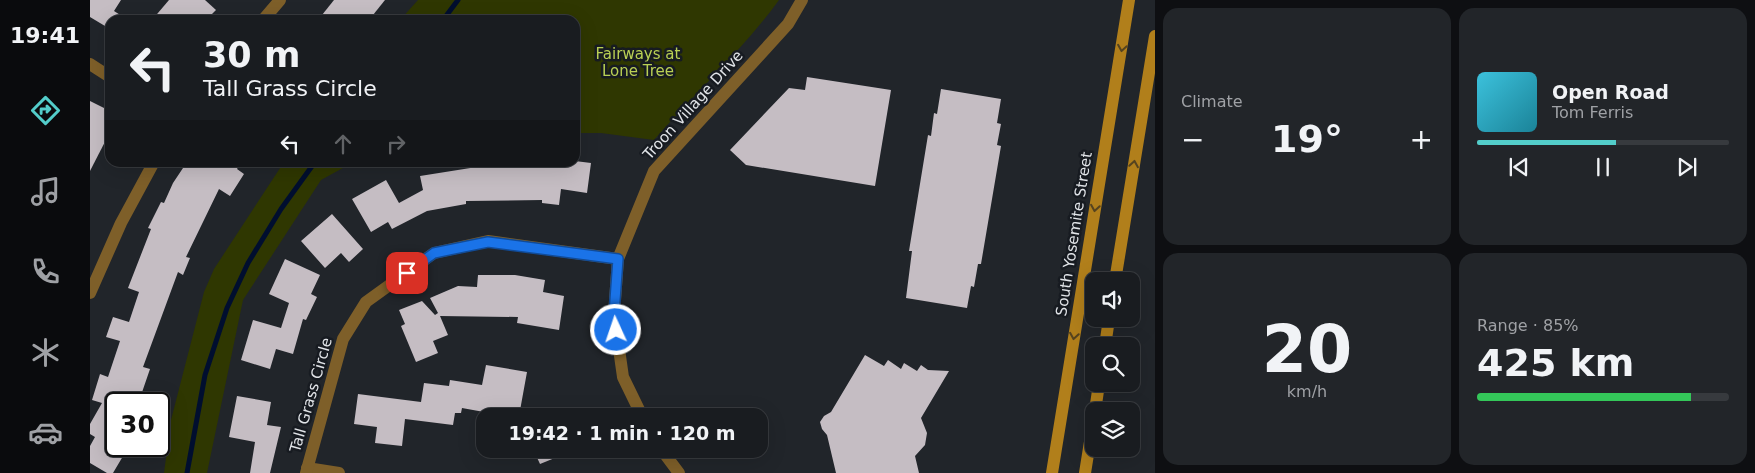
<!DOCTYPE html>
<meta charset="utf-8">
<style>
body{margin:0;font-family:"DejaVu Sans",sans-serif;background:#222529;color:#f1f3f6;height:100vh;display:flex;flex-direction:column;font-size:19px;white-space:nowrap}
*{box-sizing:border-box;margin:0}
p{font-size:16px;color:#9fa1a5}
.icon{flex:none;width:28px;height:28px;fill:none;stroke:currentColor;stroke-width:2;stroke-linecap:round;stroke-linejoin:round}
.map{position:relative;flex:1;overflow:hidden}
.side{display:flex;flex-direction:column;gap:8px;padding:8px;background:#0e0f12;width:600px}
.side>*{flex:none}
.banner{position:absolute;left:15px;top:15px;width:475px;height:152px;border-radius:15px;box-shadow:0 5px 20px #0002,0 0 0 1px #373a3e;background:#191c20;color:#f1f3f6;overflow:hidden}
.buttons{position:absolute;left:995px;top:272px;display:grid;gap:10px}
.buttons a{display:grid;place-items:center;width:55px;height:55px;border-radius:10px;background:#191c20;box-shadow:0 5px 20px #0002,0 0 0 1px #373a3e;font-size:25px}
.speed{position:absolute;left:15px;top:392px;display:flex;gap:10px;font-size:25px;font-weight:700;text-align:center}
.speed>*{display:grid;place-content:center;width:65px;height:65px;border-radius:50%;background:#191c20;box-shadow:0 5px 20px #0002,0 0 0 1px #373a3e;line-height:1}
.speed .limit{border:2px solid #111;border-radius:8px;background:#fff;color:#111}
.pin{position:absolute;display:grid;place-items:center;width:42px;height:42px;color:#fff;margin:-21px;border-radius:10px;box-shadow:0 2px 8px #0006}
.me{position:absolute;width:55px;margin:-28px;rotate:357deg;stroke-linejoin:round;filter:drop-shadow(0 0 4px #0008)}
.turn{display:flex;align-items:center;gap:18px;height:105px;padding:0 15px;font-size:22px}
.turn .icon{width:65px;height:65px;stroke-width:2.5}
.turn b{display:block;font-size:35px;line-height:42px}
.lanes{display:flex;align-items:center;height:48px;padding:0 15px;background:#0003;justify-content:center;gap:25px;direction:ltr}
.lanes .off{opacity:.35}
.big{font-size:38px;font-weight:600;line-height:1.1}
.side .widget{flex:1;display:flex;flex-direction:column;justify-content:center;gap:8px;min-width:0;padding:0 18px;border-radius:15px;background:#222529}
.side .dial{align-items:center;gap:0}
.dial b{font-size:65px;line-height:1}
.song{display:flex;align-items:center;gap:15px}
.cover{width:60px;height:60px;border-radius:8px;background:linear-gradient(135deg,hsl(190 70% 55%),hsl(190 70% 35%))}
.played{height:5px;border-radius:2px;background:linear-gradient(90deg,#53cdca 55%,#373a3e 55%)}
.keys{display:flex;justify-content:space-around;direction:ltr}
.heat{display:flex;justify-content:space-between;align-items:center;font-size:28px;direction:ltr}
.charge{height:8px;border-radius:4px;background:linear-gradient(90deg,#34c759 85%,#373a3e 0)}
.side .tiles{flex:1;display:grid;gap:8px;grid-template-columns:repeat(2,1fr)}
.trip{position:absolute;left:386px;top:408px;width:292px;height:50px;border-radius:15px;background:#191c20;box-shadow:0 5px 20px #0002,0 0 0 1px #373a3e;font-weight:600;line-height:50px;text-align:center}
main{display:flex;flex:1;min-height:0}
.tabs{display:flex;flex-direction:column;width:90px;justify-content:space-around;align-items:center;background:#0a0b0d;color:#9fa1a5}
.tabs .icon{width:35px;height:35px}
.tabs .on{color:#53cdca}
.tabs b{font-size:22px;color:#f1f3f6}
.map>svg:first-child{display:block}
</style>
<main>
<nav class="tabs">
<b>19:41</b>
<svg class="icon on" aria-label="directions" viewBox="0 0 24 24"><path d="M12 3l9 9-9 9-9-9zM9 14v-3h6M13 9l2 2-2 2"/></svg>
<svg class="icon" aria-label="music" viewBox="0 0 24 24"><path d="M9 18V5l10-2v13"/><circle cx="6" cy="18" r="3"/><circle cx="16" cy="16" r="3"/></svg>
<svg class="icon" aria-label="phone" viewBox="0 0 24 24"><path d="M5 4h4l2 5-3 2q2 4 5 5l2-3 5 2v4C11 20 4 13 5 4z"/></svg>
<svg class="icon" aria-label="climate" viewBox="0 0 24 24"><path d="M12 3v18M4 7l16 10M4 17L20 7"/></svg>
<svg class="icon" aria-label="car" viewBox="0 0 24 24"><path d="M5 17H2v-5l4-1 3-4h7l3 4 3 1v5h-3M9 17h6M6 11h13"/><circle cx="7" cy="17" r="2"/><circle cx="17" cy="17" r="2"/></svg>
</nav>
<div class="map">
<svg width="1065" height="473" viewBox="0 0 1065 473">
<rect width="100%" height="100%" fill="#21252a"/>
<g fill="#2f3701">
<path d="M328,0H689C652,51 605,93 564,140L511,133H485V20H310Z"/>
<polygon points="194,162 262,163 231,180 153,300 117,473 74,473 81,420 114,292 124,269"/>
</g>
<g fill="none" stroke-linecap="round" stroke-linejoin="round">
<g stroke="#000e2f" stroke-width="5">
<polyline points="353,20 368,0"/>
<polyline points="97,473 115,375 137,308 158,263 191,209 225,162"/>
</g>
</g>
<g fill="#c5bdc3">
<polygon points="0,0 31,0 24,11 38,20 20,20 20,29 0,17"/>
<polygon points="79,0 115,0 126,10 116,20 62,20"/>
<polygon points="244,0 295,0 279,20 228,20"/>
<polygon points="717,77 801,90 785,186 656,165 640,150 699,88 715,90"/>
<polygon points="851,89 911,99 907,123 911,124 907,145 911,146 891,264 888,264 884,287 881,286 877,308 816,298 822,251 819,251 838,135 841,136 844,113 847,114"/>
<polygon points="0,101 20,111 20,132 0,171"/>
<polygon points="485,161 501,163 497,193 471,189 469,205 452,203 452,200 376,201 376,204 337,211 302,229 298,222 281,232 262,199 296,180 309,203 333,190 330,176 393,166 393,162 485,162"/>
<polygon points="97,162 151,162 147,169 154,174 140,196 129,189 96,257 100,258 93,275 88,272 53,367 60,369 48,404 26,404 26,446 39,446 23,473 17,473 0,463 0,446 5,437 0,434 0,424 12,403 2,400 10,374 18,377 30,341 16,337 23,317 39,322 49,292 38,288 61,229 58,228 71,202 74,203 83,183"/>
<polygon points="242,214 273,249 259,262 251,253 235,268 211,241"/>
<polygon points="195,259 230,275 221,294 227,297 216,320 213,319 203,354 186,349 180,369 151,360 163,320 191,328 199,303 179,294"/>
<polygon points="388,275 425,275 455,280 453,292 474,296 469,330 427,323 428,317 350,316 358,335 343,341 348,353 326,362 311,326 315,324 309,310 332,301 345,315 348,313 340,298 368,286 387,287"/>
<polygon points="775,355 794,366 798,360 811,369 814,363 827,371 831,365 838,370 859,371 831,418 837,433 835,445 825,456 829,473 746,473 737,435 732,429 730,422 734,416 741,412"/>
<polygon points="396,365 437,372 429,416 416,416 372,408 371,413 365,413 363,425 315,419 312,446 285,443 287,427 264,424 268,394 331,402 334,383 359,386 360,380 392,385"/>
<polygon points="147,396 181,402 177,425 191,427 180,473 160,473 165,442 139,437"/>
<polygon points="443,449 487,449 450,464"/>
</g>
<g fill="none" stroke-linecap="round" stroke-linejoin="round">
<g stroke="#7e5f29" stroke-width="12">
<polyline points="173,20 190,0"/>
<polyline points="0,64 20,77"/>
<polyline points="0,293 31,223 64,162"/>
<polyline points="552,416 533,377 524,314 528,259 564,171 698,24 712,0"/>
<polyline points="571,449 589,473"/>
<polyline points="217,468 249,473"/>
<polyline points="216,473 253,339 276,302 344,253 398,241 528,259"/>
</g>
<g stroke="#b17f1b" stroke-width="12">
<polyline points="1025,281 1065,36"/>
<polyline points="1015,346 1019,319"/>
<polyline points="1005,411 1009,384"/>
<polyline points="962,473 1039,0"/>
<polyline points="995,473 1004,417"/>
</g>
</g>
<defs><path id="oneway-chevron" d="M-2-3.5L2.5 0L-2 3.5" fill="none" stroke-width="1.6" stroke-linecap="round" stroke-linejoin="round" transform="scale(1.25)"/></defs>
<g stroke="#55431f">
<use href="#oneway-chevron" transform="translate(1032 48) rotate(99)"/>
<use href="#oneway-chevron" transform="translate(1044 164) rotate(-81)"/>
<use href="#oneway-chevron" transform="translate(1005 208) rotate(99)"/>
<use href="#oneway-chevron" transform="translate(984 336) rotate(99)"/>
</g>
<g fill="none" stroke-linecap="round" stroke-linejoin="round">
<defs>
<polyline id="route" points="317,273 344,253 398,242 528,259 524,314 526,330"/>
</defs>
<use href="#route" stroke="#114b97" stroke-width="12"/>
<use href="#route" stroke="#1a73e8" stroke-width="9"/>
</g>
<g text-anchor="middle" stroke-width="5" stroke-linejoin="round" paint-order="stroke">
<g font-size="15" fill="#bad054" stroke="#171b21">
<text x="548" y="59">Fairways at<tspan x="548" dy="17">Lone Tree</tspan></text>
</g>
<g font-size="15" fill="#e1e4e8" stroke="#171b21">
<text transform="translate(603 105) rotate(-48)" y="5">Troon Village Drive</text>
<text transform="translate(984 234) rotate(-81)" y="5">South Yosemite Street</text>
<text transform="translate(221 395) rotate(-74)" y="5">Tall Grass Circle</text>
</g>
</g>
</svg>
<div class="buttons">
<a><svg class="icon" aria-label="sound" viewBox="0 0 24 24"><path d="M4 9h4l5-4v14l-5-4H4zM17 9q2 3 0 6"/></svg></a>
<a><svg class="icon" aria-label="search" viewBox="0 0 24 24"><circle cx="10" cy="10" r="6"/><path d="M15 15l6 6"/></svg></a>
<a><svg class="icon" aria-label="layers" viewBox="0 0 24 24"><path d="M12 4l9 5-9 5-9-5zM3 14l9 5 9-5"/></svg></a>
</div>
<div class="speed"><div class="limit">30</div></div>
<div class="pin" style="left:317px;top:273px;background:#d93025"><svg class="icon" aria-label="arrive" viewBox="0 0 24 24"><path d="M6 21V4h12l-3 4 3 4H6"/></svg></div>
<svg class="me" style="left:526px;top:330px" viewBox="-20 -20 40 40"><circle r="17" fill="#1a73e8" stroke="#fff" stroke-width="3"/><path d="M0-11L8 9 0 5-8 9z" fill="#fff"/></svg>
<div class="trip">19:42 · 1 min · 120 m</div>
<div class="banner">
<div class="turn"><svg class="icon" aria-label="left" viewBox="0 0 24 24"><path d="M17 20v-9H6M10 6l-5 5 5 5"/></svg><div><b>30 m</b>Tall Grass Circle</div></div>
<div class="lanes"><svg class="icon" aria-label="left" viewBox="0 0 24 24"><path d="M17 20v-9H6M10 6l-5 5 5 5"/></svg><svg class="icon off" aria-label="ahead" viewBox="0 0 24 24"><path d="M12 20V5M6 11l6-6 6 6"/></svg><svg class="icon off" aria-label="right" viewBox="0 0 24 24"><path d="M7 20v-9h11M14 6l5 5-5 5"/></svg></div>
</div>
</div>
<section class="side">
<div class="tiles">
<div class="widget"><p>Climate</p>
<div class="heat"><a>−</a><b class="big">19°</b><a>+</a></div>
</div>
<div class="widget">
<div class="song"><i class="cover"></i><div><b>Open Road</b><p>Tom Ferris</p></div></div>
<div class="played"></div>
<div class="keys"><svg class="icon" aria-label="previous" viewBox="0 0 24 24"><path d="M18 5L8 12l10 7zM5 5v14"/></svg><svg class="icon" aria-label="pause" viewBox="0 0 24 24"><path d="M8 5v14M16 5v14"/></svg><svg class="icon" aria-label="next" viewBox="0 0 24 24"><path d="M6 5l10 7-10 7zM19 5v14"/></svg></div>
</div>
<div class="widget dial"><b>20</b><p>km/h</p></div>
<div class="widget"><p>Range · 85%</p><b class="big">425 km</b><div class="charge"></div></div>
</div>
</section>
</main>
